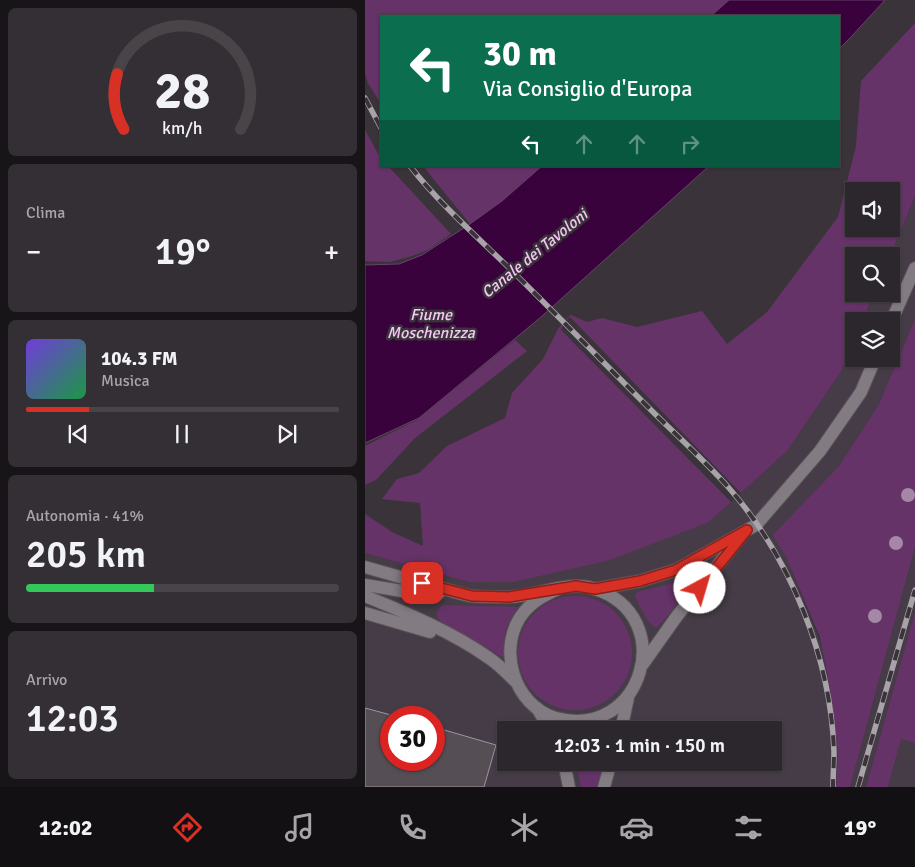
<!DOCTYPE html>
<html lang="it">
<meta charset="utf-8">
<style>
body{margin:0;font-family:Signika,sans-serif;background:#342f34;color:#f1f3f6;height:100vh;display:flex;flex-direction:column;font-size:19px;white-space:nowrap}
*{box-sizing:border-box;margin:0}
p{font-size:16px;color:#a6a5a9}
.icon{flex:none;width:28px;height:28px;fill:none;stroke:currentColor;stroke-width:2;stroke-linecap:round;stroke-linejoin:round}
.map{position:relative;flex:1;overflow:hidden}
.side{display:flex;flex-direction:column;gap:8px;padding:8px;background:#181518;width:365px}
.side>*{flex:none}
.top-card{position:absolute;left:15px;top:15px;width:460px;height:152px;border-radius:0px;box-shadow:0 1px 4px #0004,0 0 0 1px #484448;background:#0b6e4f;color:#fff;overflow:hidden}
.tools{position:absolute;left:480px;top:182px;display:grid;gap:10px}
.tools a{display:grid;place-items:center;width:55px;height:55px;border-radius:0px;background:#2c272c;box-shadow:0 1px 4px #0004,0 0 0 1px #484448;font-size:25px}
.speed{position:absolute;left:15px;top:706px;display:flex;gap:10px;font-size:25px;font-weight:700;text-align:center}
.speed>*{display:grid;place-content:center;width:65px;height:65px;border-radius:50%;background:#2c272c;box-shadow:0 1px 4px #0004,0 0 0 1px #484448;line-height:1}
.speed .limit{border:8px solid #d22;background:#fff;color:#111}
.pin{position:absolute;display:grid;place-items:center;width:42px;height:42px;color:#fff;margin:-21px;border-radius:10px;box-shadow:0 2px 8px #0006}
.me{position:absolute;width:55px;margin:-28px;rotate:39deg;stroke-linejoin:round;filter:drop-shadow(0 0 4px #0008)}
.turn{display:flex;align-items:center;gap:18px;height:105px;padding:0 20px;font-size:22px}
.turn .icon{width:65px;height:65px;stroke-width:2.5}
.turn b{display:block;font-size:35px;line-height:42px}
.lanes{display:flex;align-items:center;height:48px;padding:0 20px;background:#0003;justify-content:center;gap:25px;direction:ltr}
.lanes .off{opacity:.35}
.big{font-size:38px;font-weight:600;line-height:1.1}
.side .tile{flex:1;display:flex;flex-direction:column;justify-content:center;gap:8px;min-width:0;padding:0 18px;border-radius:8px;background:#342f34}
.side .dial{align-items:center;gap:0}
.dial svg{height:130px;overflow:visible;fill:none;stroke:#484448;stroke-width:7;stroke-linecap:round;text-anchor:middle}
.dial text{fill:#f1f3f6;stroke:none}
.song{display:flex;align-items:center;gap:15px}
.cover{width:60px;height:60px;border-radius:8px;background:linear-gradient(135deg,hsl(260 70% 55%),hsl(140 70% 35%))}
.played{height:5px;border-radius:2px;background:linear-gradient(90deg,#d93025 20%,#484448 20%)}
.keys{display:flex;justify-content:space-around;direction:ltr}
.heat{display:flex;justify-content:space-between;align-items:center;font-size:28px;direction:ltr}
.charge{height:8px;border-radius:4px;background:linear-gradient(90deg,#34c759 41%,#484448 0)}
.trip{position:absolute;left:132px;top:721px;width:285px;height:50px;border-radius:0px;background:#2c272c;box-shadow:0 1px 4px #0004,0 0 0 1px #484448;font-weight:600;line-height:50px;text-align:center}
.tabs{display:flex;height:80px;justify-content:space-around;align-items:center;background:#121012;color:#a6a5a9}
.tabs .icon{width:35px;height:35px}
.tabs .on{color:#d93025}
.tabs b{font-size:22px;color:#f1f3f6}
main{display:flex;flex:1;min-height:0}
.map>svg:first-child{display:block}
</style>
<main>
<section class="side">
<div class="tile dial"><svg viewBox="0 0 100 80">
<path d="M14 69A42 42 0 1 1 86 69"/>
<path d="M14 69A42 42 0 0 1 10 35" stroke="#d93025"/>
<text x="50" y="56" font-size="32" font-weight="700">28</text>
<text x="50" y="72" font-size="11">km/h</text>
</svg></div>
<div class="tile"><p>Clima</p>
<div class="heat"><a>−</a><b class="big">19°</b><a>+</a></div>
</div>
<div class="tile">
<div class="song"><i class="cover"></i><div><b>104.3 FM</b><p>Musica</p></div></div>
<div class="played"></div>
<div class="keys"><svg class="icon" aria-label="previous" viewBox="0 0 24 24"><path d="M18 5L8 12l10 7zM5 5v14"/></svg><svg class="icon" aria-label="pause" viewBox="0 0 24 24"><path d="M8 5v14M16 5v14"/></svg><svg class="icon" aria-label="next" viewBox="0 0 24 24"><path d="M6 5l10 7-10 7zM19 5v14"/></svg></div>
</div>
<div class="tile"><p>Autonomia · 41%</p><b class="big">205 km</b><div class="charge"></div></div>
<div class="tile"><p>Arrivo</p><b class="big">12:03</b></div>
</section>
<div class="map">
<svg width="550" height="787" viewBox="0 0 550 787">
<rect width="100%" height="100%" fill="#3a343a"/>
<g fill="#463c47" fill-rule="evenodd">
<path d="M550,196V319L514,404L474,466L409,535L421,557L456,643L465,689L473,752L471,787H0V553L104,582L344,522L422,451L475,373L489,341V359H526V321H497L509,294H526V256H525ZM26,718H69V760H26ZM141,730H409V762H141Z"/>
<polygon points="550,547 550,612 501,787 485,787"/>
<polygon points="536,739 550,743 550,787 523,787"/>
</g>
<g fill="#663368" fill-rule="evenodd">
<polygon points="0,0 364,0 346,16 16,16 16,104 3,83 0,74"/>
<path d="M550,23V196L525,256H489V294H509L497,321H489V341L475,373L422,451L376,493L205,317L199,322L196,330L366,502L344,522L245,560L148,582H104L0,553V514L27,532L58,546L55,503L17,499L32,479L54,473L82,446L140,418L147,393L178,359L193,329L200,320L206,315L222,322L237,318L272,327L337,311L362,344L402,312L473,217L491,146L496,81ZM489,191H526V229H489Z"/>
<polygon points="0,130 16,159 16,166 23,166 86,234 63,250 47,256 25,262 0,261"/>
<polygon points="58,166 177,166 137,201 105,224"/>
<polygon points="550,319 550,547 485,787 471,787 473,752 465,689 455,637 421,557 408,535 474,466 514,404"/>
<polygon points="150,340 162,351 50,438 11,480 0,485 0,446 52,420"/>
<path d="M309,583L319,585C316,602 303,616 291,628C280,621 277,608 270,597L272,592Z"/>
<circle cx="210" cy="653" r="57"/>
<path d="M77,605L153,607C139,629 139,632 139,658L75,621C70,614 72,611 77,605Z"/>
<polygon points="550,612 550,743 536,739 523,787 501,787"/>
<polygon points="239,724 247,725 245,730 203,730 204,726 225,728"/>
<polygon points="211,763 238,763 233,787 216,787"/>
</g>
<g fill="#39023c" stroke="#69426b">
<polygon points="364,0 520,0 485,38 474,49 474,16 346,16"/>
<polygon points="177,166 344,166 176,317 54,418 0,443 0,265 34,264 57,255 105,224 137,201"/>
</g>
<polygon fill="#554e55" stroke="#9e969e" points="0,708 26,715 26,760 69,760 69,727 131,745 119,787 0,787"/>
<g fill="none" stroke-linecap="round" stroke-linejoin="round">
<defs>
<g id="minor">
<polyline points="526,322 550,268"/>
<path d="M0,567C24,574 49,581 73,587C84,590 95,594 106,596C117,597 129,597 140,597C170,598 201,579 230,589C314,616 278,741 191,718C148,706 131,646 159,612C168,601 180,595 193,589"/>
<polyline points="0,585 37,591 74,593"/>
<polyline points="230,589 275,581 311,570 391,525 455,451 496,392 510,359"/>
<path d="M0,596C42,613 87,632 124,658C133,664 142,673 150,681"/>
<polyline points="0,613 65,632"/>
<polyline points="278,664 312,616 377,535"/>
<polyline points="172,708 185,730"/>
<polyline points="256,730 263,698"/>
<polyline points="199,762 204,787"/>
<polyline points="239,787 246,762"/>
</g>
</defs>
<use href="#minor" stroke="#585358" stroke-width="14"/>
<use href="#minor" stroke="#827b82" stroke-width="12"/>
<defs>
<g id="rail">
<polyline points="0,98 16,128"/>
<path d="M45,166C73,202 108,233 140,264C189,312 236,360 284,408C310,434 339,460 364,488C426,559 466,658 469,752C469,763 468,775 468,787"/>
<polyline points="493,787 550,590"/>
</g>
</defs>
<use href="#rail" stroke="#a8a3a8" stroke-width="5.5"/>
<use href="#rail" stroke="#3a343a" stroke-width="4" stroke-dasharray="11" stroke-linecap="butt"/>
</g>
<g fill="#a588a6">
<circle cx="543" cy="495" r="7"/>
<circle cx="531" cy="543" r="7"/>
<circle cx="510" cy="616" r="7"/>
</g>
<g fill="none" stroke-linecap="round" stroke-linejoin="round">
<defs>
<polyline id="route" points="57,583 107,596 144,597 211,586 230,589 275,581 311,570 382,530 335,588"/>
</defs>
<use href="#route" stroke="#8d1f18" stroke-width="12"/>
<use href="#route" stroke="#d93025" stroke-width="9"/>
</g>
<g text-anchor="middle" stroke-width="5" stroke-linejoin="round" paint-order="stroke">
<g font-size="16" font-style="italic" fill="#f6c6f7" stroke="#3a343a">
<text transform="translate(169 253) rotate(-39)" y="6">Canale dei Tavoloni</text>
<text x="66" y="320">Fiume<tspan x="66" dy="18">Moschenizza</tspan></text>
</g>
</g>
</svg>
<div class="tools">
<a><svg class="icon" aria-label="sound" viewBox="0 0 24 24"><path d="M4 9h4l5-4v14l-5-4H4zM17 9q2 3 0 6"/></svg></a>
<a><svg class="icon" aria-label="search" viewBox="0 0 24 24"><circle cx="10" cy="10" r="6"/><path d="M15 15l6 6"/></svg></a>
<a><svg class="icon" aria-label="layers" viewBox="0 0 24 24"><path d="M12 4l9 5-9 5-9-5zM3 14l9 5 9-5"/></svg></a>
</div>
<div class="speed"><div class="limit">30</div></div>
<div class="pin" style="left:57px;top:583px;background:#d93025"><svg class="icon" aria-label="arrive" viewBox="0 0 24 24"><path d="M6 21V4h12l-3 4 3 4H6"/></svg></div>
<svg class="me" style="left:335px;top:588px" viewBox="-20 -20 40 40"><circle r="19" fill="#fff"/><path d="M0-13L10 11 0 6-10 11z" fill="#d93025"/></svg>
<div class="trip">12:03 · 1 min · 150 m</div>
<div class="top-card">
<div class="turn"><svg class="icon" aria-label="left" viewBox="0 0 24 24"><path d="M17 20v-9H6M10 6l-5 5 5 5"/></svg><div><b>30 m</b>Via Consiglio d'Europa</div></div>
<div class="lanes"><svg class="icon" aria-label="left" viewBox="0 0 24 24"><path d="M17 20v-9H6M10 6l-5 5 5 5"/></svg><svg class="icon off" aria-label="ahead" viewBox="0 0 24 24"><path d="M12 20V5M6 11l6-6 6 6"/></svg><svg class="icon off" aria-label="ahead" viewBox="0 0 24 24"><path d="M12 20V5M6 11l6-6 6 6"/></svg><svg class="icon off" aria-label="right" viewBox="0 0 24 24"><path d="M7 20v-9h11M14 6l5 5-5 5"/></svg></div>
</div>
</div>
</main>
<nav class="tabs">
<b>12:02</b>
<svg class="icon on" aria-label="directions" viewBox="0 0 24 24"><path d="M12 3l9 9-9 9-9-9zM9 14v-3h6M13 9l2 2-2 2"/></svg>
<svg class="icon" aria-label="music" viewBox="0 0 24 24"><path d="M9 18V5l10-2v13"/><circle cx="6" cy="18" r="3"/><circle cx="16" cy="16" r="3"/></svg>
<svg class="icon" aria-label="phone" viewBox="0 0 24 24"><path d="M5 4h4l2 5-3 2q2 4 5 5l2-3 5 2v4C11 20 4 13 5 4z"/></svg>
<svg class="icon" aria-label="climate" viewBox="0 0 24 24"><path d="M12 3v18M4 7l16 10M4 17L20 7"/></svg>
<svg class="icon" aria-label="car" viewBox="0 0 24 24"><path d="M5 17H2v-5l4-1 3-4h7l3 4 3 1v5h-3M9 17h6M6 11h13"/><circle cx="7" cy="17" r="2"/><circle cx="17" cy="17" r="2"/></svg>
<svg class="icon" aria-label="filters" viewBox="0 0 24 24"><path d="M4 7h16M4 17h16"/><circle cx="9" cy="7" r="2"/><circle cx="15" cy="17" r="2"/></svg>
<b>19°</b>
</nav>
